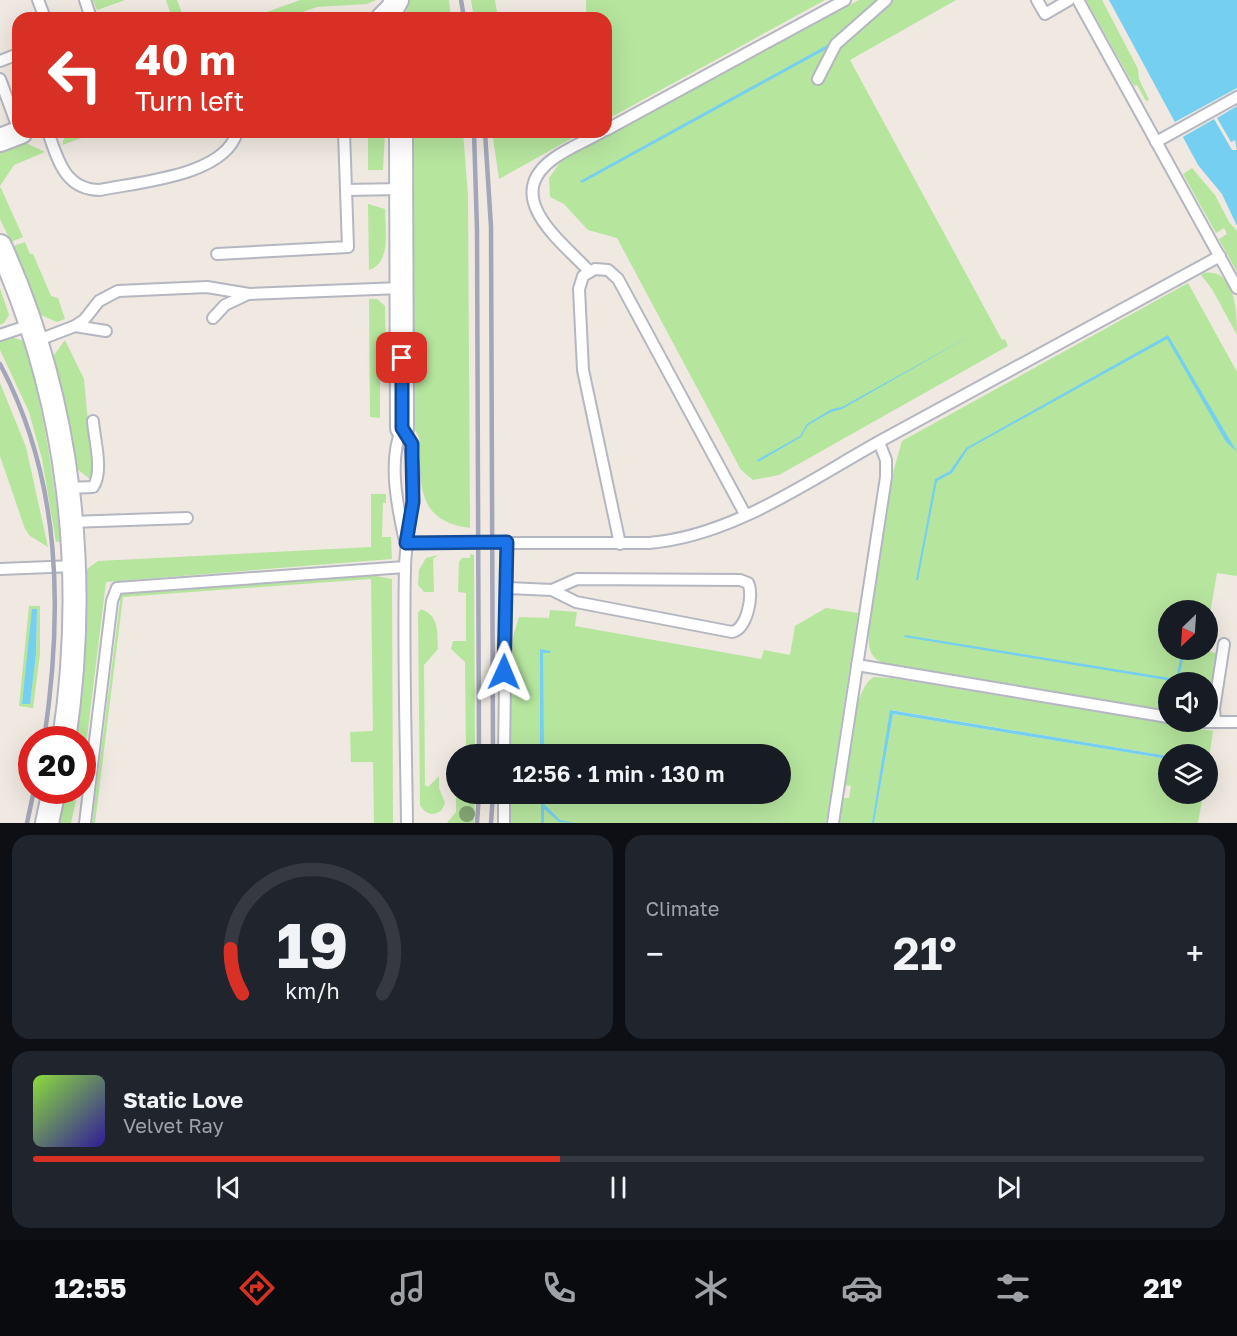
<!DOCTYPE html>
<meta charset="utf-8">
<style>
body{margin:0;font-family:"Golos Text",sans-serif;background:#20242c;color:#f1f3f6;height:100vh;display:flex;flex-direction:column;font-size:22px;white-space:nowrap}
*{box-sizing:border-box;margin:0}
p{font-size:20px;color:#9ea1a6}
.icon{flex:none;width:33px;height:33px;fill:none;stroke:currentColor;stroke-width:2;stroke-linecap:round;stroke-linejoin:round}
.map{position:relative;height:823px;overflow:hidden}
.side{display:flex;flex-direction:column;gap:12px;padding:12px;background:#0d0f14;flex:1}
.side>*{flex:none}
.hud{position:absolute;left:12px;top:12px;width:600px;height:126px;border-radius:18px;box-shadow:0 6px 24px #0002;background:#d93025;color:#fff;overflow:hidden}
.needle{width:39px;rotate:205deg}
.tools{position:absolute;left:1158px;top:600px;display:grid;gap:12px}
.tools a{display:grid;place-items:center;width:60px;height:60px;border-radius:50%;background:#171b24;box-shadow:0 6px 24px #0002;font-size:30px}
.speed{position:absolute;left:18px;top:726px;display:flex;gap:12px;font-size:30px;font-weight:700;text-align:center}
.speed>*{display:grid;place-content:center;width:78px;height:78px;border-radius:50%;background:#171b24;box-shadow:0 6px 24px #0002;line-height:1}
.speed .limit{border:9px solid #d22;background:#fff;color:#111}
.pin{position:absolute;display:grid;place-items:center;width:51px;height:51px;color:#fff;margin:-26px;border-radius:12px;box-shadow:0 3px 9px #0006}
.me{position:absolute;width:66px;margin:-33px;rotate:1deg;stroke-linejoin:round;filter:drop-shadow(0 0 4px #0008)}
.turn{display:flex;align-items:center;gap:21px;height:126px;padding:0 24px;font-size:27px}
.turn .icon{width:78px;height:78px;stroke-width:2.5}
.turn b{display:block;font-size:42px;line-height:51px}
.big{font-size:45px;font-weight:600;line-height:1.1}
.side .widget{flex:1;display:flex;flex-direction:column;justify-content:center;gap:9px;min-width:0;padding:0 21px;border-radius:18px;background:#20242c}
.side .dial{align-items:center;gap:0}
.dial svg{height:156px;overflow:visible;fill:none;stroke:#363941;stroke-width:7;stroke-linecap:round;text-anchor:middle}
.dial text{fill:#f1f3f6;stroke:none}
.song{display:flex;align-items:center;gap:18px}
.cover{width:72px;height:72px;border-radius:9px;background:linear-gradient(135deg,hsl(90 70% 55%),hsl(250 70% 35%))}
.played{height:6px;border-radius:3px;background:linear-gradient(90deg,#d93025 45%,#363941 45%)}
.keys{display:flex;justify-content:space-around;direction:ltr}
.heat{display:flex;justify-content:space-between;align-items:center;font-size:33px;direction:ltr}
.side .tiles{flex:1;display:grid;gap:12px;grid-template-columns:1fr 1fr}
.widget:last-child{grid-column:span 2}
.trip{position:absolute;left:446px;top:744px;width:345px;height:60px;border-radius:30px;background:#171b24;box-shadow:0 6px 24px #0002;font-weight:600;line-height:60px;text-align:center}
.dock{display:flex;height:96px;justify-content:space-around;align-items:center;background:#090b0e;color:#9ea1a6}
.dock .icon{width:42px;height:42px}
.dock .on{color:#d93025}
.dock b{font-size:27px;color:#f1f3f6}
.map>svg:first-child{display:block}
</style>
<div class="map">
<svg width="1237" height="823" viewBox="0 0 1237 823">
<rect width="100%" height="100%" fill="#efe9e1"/>
<g fill="#b6e59e" fill-rule="evenodd">
<polygon points="93,0 125,0 97,10"/>
<polygon points="166,0 177,0 184,18 172,18"/>
<polygon points="300,0 376,0 367,4 317,7 285,18 250,18"/>
<polygon points="410,0 449,0 451,18 404,18"/>
<polygon points="471,0 495,0 498,18 474,18"/>
<polygon points="586,0 825,0 606,120 606,18 583,18 586,12"/>
<polygon points="859,0 956,0 850,60 1002,340 1005,339 1008,346 779,475 753,480 741,470 617,238 588,230 564,204 550,197 549,178 561,161"/>
<polygon points="1086,0 1102,0 1138,69 1139,79 1149,100 1146,101 1137,85 1134,86"/>
<polygon points="66,132 99,132 62,145"/>
<polygon points="368,132 385,132 383,170 368,170"/>
<path d="M411,132H463L468,196L470,528C414,521 421,481 419,437L415,430Z"/>
<polygon points="492,132 583,132 499,179"/>
<polygon points="26,143 45,152 14,165 0,186 23,237 11,242 0,219 0,152"/>
<polygon points="1192,168 1215,195 1229,222 1237,231 1237,272 1219,239 1227,234 1224,228 1216,233 1183,174"/>
<path d="M368,204L385,209C385,227 392,263 369,270Z"/>
<polygon points="25,242 30,254 33,254 51,296 58,298 65,319 57,322 38,314 13,246"/>
<path d="M1204,273C1236,268 1237,314 1237,335L1212,289L1201,275Z"/>
<path d="M1188,283L1237,372V576L1217,573L1208,625V610H1168V650H1207L1217,654L1208,703V682H1168V709H1160L885,664C868,657 868,646 869,629L892,476L902,441Z"/>
<polygon points="0,288 9,315 4,323 0,325"/>
<polygon points="369,299 377,299 385,306 386,353 380,357 380,418 370,417"/>
<path d="M11,337L24,341C44,409 52,472 62,541L56,542L42,459L29,412L0,350V341Z"/>
<polygon points="65,340 84,379 92,466 91,480 76,468 67,418 52,358"/>
<polygon points="0,383 26,447 48,547 30,536 25,529 0,456"/>
<polygon points="371,494 386,494 386,503 383,503 382,537 391,537 392,559 106,582 83,770 82,740 75,739 84,670 87,569 98,561 371,547"/>
<polygon points="470,554 474,555 475,754 466,754 465,662 451,649 453,641 466,641 466,593 458,592 459,562 462,558 470,558"/>
<polygon points="438,555 433,559 434,592 424,592 418,585 419,570 426,558"/>
<polygon points="371,575 392,579 393,823 374,823 373,762 351,762 350,732 373,731 371,579 123,597 95,823 92,823 121,593"/>
<path d="M29,606H40V654L33,708L19,706ZM37,609L36,654L30,704L22,703Z"/>
<polygon points="826,608 858,613 826,823 511,823 511,794 780,794 780,754 511,754 511,643 519,617 549,618 550,610 577,612 575,626 761,659 764,650 790,655 795,626"/>
<path d="M421,609C440,616 437,633 438,649L424,665L425,785L428,787L439,776V788L445,803L442,810C433,817 425,814 420,805L418,613Z"/>
<path d="M874,677L892,678L1213,731L1208,766V754L1168,756L891,710L872,823H838L843,798H849L851,786L844,785C848,762 853,686 874,677Z"/>
<polygon points="893,714 1168,759 1168,794 1203,794 1198,823 874,823"/>
<polygon points="66,791 78,791 71,823 59,823"/>
<polygon points="456,794 475,794 474,823 447,823 456,812"/>
</g>
<g fill="#75cff0">
<polygon points="1109,0 1237,0 1237,226 1222,194 1198,165"/>
<polygon points="831,43 832,46 582,183 580,181"/>
<polygon points="977,332 842,409 831,412 808,425 801,437 758,462 757,460 800,436 807,424 832,409 842,407"/>
<polygon points="1168,335 1237,452 1226,442 1167,339 968,449 952,473 937,481 918,580 916,580 935,479 950,471 966,448"/>
<polygon points="32,609 37,609 36,654 30,704 22,704"/>
<polygon points="905,635 1176,679 1182,650 1185,650 1178,682 904,637"/>
<polygon points="540,649 551,651 550,653 543,653 544,754 540,754"/>
<polygon points="890,710 1168,756 1168,759 893,714 874,823 872,823"/>
<polygon points="541,794 544,794 544,804 560,820 576,823 559,822 544,809 544,823 541,823"/>
</g>
<polygon fill="#efe9e1" points="1237,88 1237,106 1217,118 1231,142 1235,140 1237,150 1232,150 1214,119 1181,138 1173,123"/>
<g fill="none" stroke-linecap="round" stroke-linejoin="round">
<defs>
<g id="service">
<polyline points="38,0 45,18"/>
<polyline points="85,0 91,18"/>
<polyline points="1037,0 1045,14 1069,0"/>
<polyline points="1078,0 1237,288"/>
<polyline points="0,61 18,54"/>
<polyline points="0,79 18,128"/>
<polyline points="818,79 836,44 886,0"/>
<polyline points="606,130 845,0"/>
<path d="M48,132C58,160 65,190 100,190C138,182 225,176 237,132"/>
<polyline points="1156,142 1237,97"/>
<polyline points="346,190 401,189"/>
<polyline points="217,254 348,247 344,132"/>
<path d="M589,271C561,241 501,197 553,159C568,148 586,141 602,132"/>
<polyline points="213,318 225,305 246,295"/>
<polyline points="75,326 106,331"/>
<polyline points="0,335 30,325"/>
<polyline points="36,341 75,326 84,320 99,301 118,291 207,287 249,294 401,288"/>
<path d="M402,428C426,469 406,522 405,567C403,652 406,738 407,823"/>
<path d="M402,428C388,460 397,504 404,537"/>
<path d="M67,488L93,487C104,472 94,438 93,421"/>
<polyline points="70,522 187,518"/>
<path d="M406,543H649C734,536 811,479 884,439C996,378 1108,317 1220,256"/>
<polyline points="620,544 583,370 579,289 583,276 595,269 608,270 618,279 745,514"/>
<polyline points="0,569 75,566"/>
<path d="M507,588L552,590L577,579L740,580L748,583C754,595 747,629 732,632L576,602L552,590"/>
<polyline points="857,665 1168,717"/>
<polyline points="1195,722 1237,722"/>
<polyline points="1215,722 1214,709 1224,644"/>
<polyline points="504,754 507,542"/>
<polyline points="504,794 504,823"/>
<polyline points="85,823 112,601 117,588 405,567"/>
<polyline points="833,823 886,477 886,460 879,442"/>
</g>
<g id="minor">
<polyline points="383,18 392,9 397,0"/>
<polyline points="401,132 402,428"/>
<polyline points="0,140 21,132"/>
<path d="M0,246C70,400 89,573 64,740"/>
<polyline points="47,823 54,790"/>
</g>
</defs>
<use href="#service" stroke="#b4b7c1" stroke-width="14"/>
<use href="#minor" stroke="#b4b7c1" stroke-width="26"/>
<use href="#service" stroke="#fff" stroke-width="10"/>
<use href="#minor" stroke="#fff" stroke-width="22"/>
<g stroke="#a3a6b8" stroke-width="4.5">
<polyline points="461,0 464,18"/>
<polyline points="474,132 477,230 479,754"/>
<polyline points="485,132 491,227 493,754"/>
<path d="M0,364C62,480 63,613 44,740"/>
<polyline points="27,823 34,790"/>
<polyline points="477,823 479,794"/>
<polyline points="491,823 493,794"/>
</g>
</g>
<circle fill="#84a574" cx="467" cy="814" r="8"/>
<g fill="none" stroke-linecap="round" stroke-linejoin="round">
<defs>
<polyline id="route" points="402,358 402,428 412,444 412,457 413,502 406,543 507,542 504,672"/>
</defs>
<use href="#route" stroke="#114b97" stroke-width="15"/>
<use href="#route" stroke="#1a73e8" stroke-width="10"/>
</g>
</svg>
<div class="tools">
<a><svg class="needle" viewBox="-14 -14 28 28"><path d="M0-13l5 13h-10z" fill="#e53935"/><path d="M0 13l5-13h-10z" fill="#9ea1a6"/></svg></a>
<a><svg class="icon" aria-label="sound" viewBox="0 0 24 24"><path d="M4 9h4l5-4v14l-5-4H4zM17 9q2 3 0 6"/></svg></a>
<a><svg class="icon" aria-label="layers" viewBox="0 0 24 24"><path d="M12 4l9 5-9 5-9-5zM3 14l9 5 9-5"/></svg></a>
</div>
<div class="speed"><div class="limit">20</div></div>
<div class="pin" style="left:402px;top:358px;background:#d93025"><svg class="icon" aria-label="arrive" viewBox="0 0 24 24"><path d="M6 21V4h12l-3 4 3 4H6"/></svg></div>
<svg class="me" style="left:504px;top:672px" viewBox="-20 -20 40 40"><path d="M0-17L14 15 0 8-14 15z" fill="#1a73e8" stroke="#fff" stroke-width="4"/></svg>
<div class="trip">12:56 · 1 min · 130 m</div>
<div class="hud">
<div class="turn"><svg class="icon" aria-label="left" viewBox="0 0 24 24"><path d="M17 20v-9H6M10 6l-5 5 5 5"/></svg><div><b>40 m</b>Turn left</div></div>
</div>
</div>
<section class="side">
<div class="tiles">
<div class="widget dial"><svg viewBox="0 0 100 80">
<path d="M14 69A42 42 0 1 1 86 69"/>
<path d="M14 69A42 42 0 0 1 8 46" stroke="#d93025"/>
<text x="50" y="56" font-size="32" font-weight="700">19</text>
<text x="50" y="72" font-size="11">km/h</text>
</svg></div>
<div class="widget"><p>Climate</p>
<div class="heat"><a>−</a><b class="big">21°</b><a>+</a></div>
</div>
<div class="widget">
<div class="song"><i class="cover"></i><div><b>Static Love</b><p>Velvet Ray</p></div></div>
<div class="played"></div>
<div class="keys"><svg class="icon" aria-label="previous" viewBox="0 0 24 24"><path d="M18 5L8 12l10 7zM5 5v14"/></svg><svg class="icon" aria-label="pause" viewBox="0 0 24 24"><path d="M8 5v14M16 5v14"/></svg><svg class="icon" aria-label="next" viewBox="0 0 24 24"><path d="M6 5l10 7-10 7zM19 5v14"/></svg></div>
</div>
</div>
</section>
<nav class="dock">
<b>12:55</b>
<svg class="icon on" aria-label="directions" viewBox="0 0 24 24"><path d="M12 3l9 9-9 9-9-9zM9 14v-3h6M13 9l2 2-2 2"/></svg>
<svg class="icon" aria-label="music" viewBox="0 0 24 24"><path d="M9 18V5l10-2v13"/><circle cx="6" cy="18" r="3"/><circle cx="16" cy="16" r="3"/></svg>
<svg class="icon" aria-label="phone" viewBox="0 0 24 24"><path d="M5 4h4l2 5-3 2q2 4 5 5l2-3 5 2v4C11 20 4 13 5 4z"/></svg>
<svg class="icon" aria-label="climate" viewBox="0 0 24 24"><path d="M12 3v18M4 7l16 10M4 17L20 7"/></svg>
<svg class="icon" aria-label="car" viewBox="0 0 24 24"><path d="M5 17H2v-5l4-1 3-4h7l3 4 3 1v5h-3M9 17h6M6 11h13"/><circle cx="7" cy="17" r="2"/><circle cx="17" cy="17" r="2"/></svg>
<svg class="icon" aria-label="filters" viewBox="0 0 24 24"><path d="M4 7h16M4 17h16"/><circle cx="9" cy="7" r="2"/><circle cx="15" cy="17" r="2"/></svg>
<b>21°</b>
</nav>
